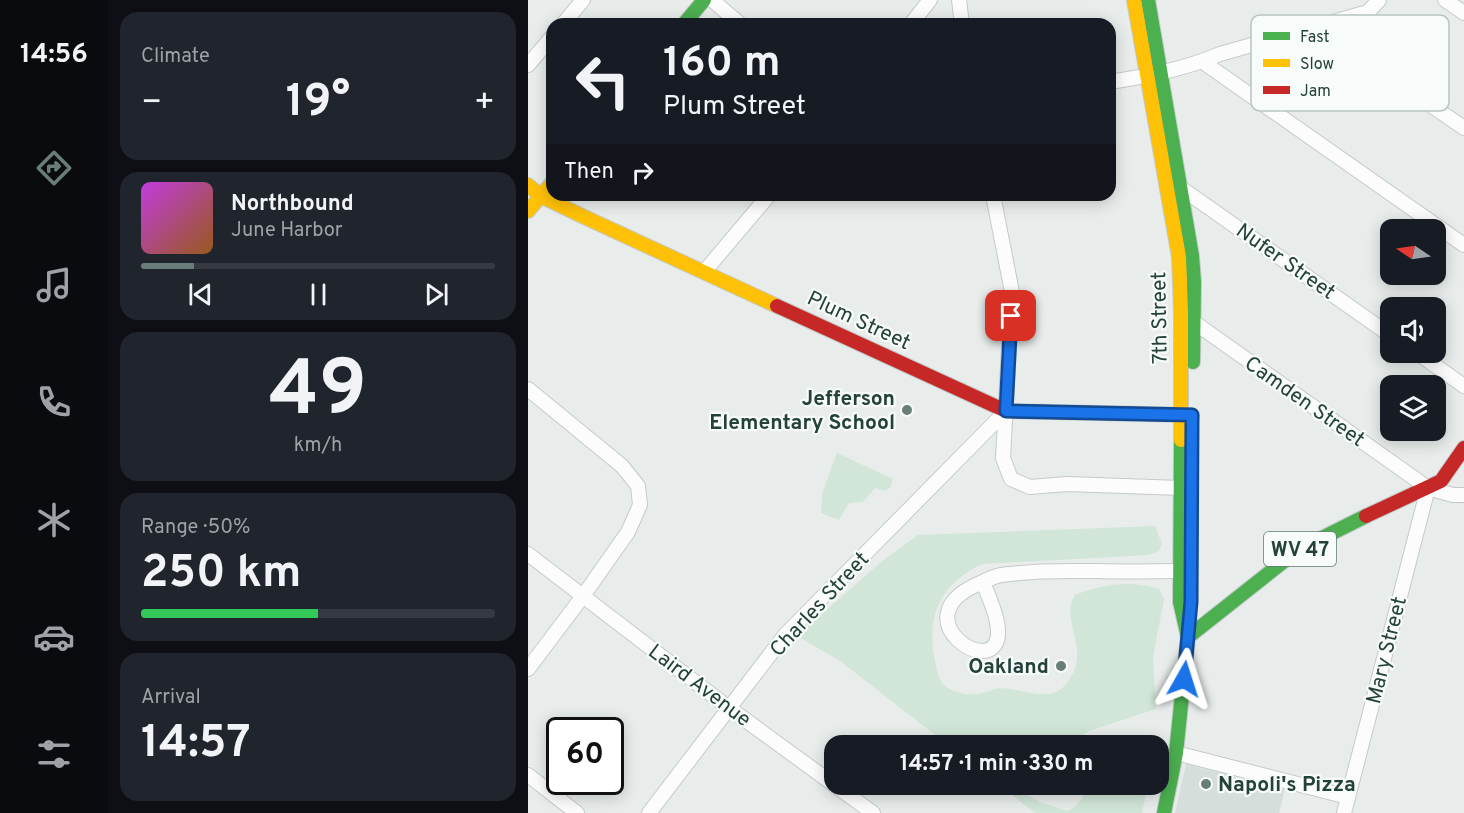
<!DOCTYPE html>
<meta charset="utf-8">
<style>
body{margin:0;font-family:Overpass,sans-serif;background:#20242c;color:#f1f3f6;height:100vh;display:flex;flex-direction:column;font-size:22px;white-space:nowrap}
*{box-sizing:border-box;margin:0}
p{font-size:20px;color:#9ea1a6}
.icon{flex:none;width:33px;height:33px;fill:none;stroke:currentColor;stroke-width:2;stroke-linecap:round;stroke-linejoin:round}
.map{position:relative;flex:1;overflow:hidden}
.sheet{display:flex;flex-direction:column;gap:12px;padding:12px;background:#0d0f14;width:420px}
.sheet>*{flex:none}
.guide{position:absolute;left:18px;top:18px;width:570px;height:183px;border-radius:18px;box-shadow:0 3px 15px #0003;background:#171b24;color:#f1f3f6;overflow:hidden}
.needle{width:39px;rotate:283deg}
.tools{position:absolute;left:852px;top:219px;display:grid;gap:12px}
.tools a{display:grid;place-items:center;width:66px;height:66px;border-radius:12px;background:#171b24;box-shadow:0 3px 15px #0003;font-size:30px}
.speed{position:absolute;left:18px;top:717px;display:flex;gap:12px;font-size:30px;font-weight:700;text-align:center}
.speed>*{display:grid;place-content:center;width:78px;height:78px;border-radius:50%;background:#171b24;box-shadow:0 3px 15px #0003;line-height:1}
.speed .limit{border:3px solid #111;border-radius:9px;background:#fff;color:#111}
.pin{position:absolute;display:grid;place-items:center;width:51px;height:51px;color:#fff;margin:-26px;border-radius:12px;box-shadow:0 3px 9px #0006}
.me{position:absolute;width:66px;margin:-33px;rotate:6deg;stroke-linejoin:round;filter:drop-shadow(0 0 4px #0008)}
.turn{display:flex;align-items:center;gap:21px;height:126px;padding:0 18px;font-size:27px}
.turn .icon{width:78px;height:78px;stroke-width:2.5}
.turn b{display:block;font-size:42px;line-height:51px}
.then{display:flex;align-items:center;height:57px;padding:0 18px;background:#0003;gap:12px;font-size:22px}
.big{font-size:45px;font-weight:700;line-height:1.1}
.sheet .tile{flex:1;display:flex;flex-direction:column;justify-content:center;gap:9px;min-width:0;padding:0 21px;border-radius:18px;background:#20242c}
.sheet .dial{align-items:center;gap:0}
.dial b{font-size:78px;line-height:1}
.song{display:flex;align-items:center;gap:18px}
.cover{width:72px;height:72px;border-radius:9px;background:linear-gradient(135deg,hsl(290 70% 55%),hsl(30 70% 35%))}
.played{height:6px;border-radius:3px;background:linear-gradient(90deg,#697e78 15%,#363941 15%)}
.keys{display:flex;justify-content:space-around;direction:ltr}
.heat{display:flex;justify-content:space-between;align-items:center;font-size:33px;direction:ltr}
.charge{height:9px;border-radius:4px;background:linear-gradient(90deg,#34c759 50%,#363941 0)}
.trip{position:absolute;left:296px;top:735px;width:345px;height:60px;border-radius:18px;background:#171b24;box-shadow:0 3px 15px #0003;font-weight:700;line-height:60px;text-align:center}
main{display:flex;flex:1;min-height:0}
.dock{display:flex;flex-direction:column;width:108px;justify-content:space-around;align-items:center;background:#090b0e;color:#9ea1a6}
.dock .icon{width:42px;height:42px}
.dock .current{color:#697e78}
.dock b{font-size:27px;color:#f1f3f6}
.map>svg:first-child{display:block}
</style>
<main>
<nav class="dock">
<b>14:56</b>
<svg class="icon current" aria-label="directions" viewBox="0 0 24 24"><path d="M12 3l9 9-9 9-9-9zM9 14v-3h6M13 9l2 2-2 2"/></svg>
<svg class="icon" aria-label="music" viewBox="0 0 24 24"><path d="M9 18V5l10-2v13"/><circle cx="6" cy="18" r="3"/><circle cx="16" cy="16" r="3"/></svg>
<svg class="icon" aria-label="phone" viewBox="0 0 24 24"><path d="M5 4h4l2 5-3 2q2 4 5 5l2-3 5 2v4C11 20 4 13 5 4z"/></svg>
<svg class="icon" aria-label="climate" viewBox="0 0 24 24"><path d="M12 3v18M4 7l16 10M4 17L20 7"/></svg>
<svg class="icon" aria-label="car" viewBox="0 0 24 24"><path d="M5 17H2v-5l4-1 3-4h7l3 4 3 1v5h-3M9 17h6M6 11h13"/><circle cx="7" cy="17" r="2"/><circle cx="17" cy="17" r="2"/></svg>
<svg class="icon" aria-label="filters" viewBox="0 0 24 24"><path d="M4 7h16M4 17h16"/><circle cx="9" cy="7" r="2"/><circle cx="15" cy="17" r="2"/></svg>
</nav>
<section class="sheet">
<div class="tile"><p>Climate</p>
<div class="heat"><a>−</a><b class="big">19°</b><a>+</a></div>
</div>
<div class="tile">
<div class="song"><i class="cover"></i><div><b>Northbound</b><p>June Harbor</p></div></div>
<div class="played"></div>
<div class="keys"><svg class="icon" aria-label="previous" viewBox="0 0 24 24"><path d="M18 5L8 12l10 7zM5 5v14"/></svg><svg class="icon" aria-label="pause" viewBox="0 0 24 24"><path d="M8 5v14M16 5v14"/></svg><svg class="icon" aria-label="next" viewBox="0 0 24 24"><path d="M6 5l10 7-10 7zM19 5v14"/></svg></div>
</div>
<div class="tile dial"><b>49</b><p>km/h</p></div>
<div class="tile"><p>Range · 50%</p><b class="big">250 km</b><div class="charge"></div></div>
<div class="tile"><p>Arrival</p><b class="big">14:57</b></div>
</section>
<div class="map">
<svg width="936" height="813" viewBox="0 0 936 813">
<rect width="100%" height="100%" fill="#e8edeb"/>
<polygon fill="#d6dedb" points="658,764 757,790 751,813 647,813"/>
<g fill="#d1e6d8">
<polygon points="309,453 365,479 362,488 356,491 347,488 335,502 321,503 311,520 293,513 294,494"/>
<path d="M627,526L634,544L631,551L621,555L455,564C414,582 397,616 407,660C409,669 409,678 416,685C426,694 443,696 455,693C461,692 467,688 472,688C492,688 522,704 537,685C567,650 530,622 547,595C575,584 602,580 631,589L636,599L625,657L628,709L561,731L539,745H420L312,661L269,636L353,562L390,535Z"/>
<polygon points="471,785 485,785 486,788 514,803 540,811 549,805 563,785 620,785 614,813 507,813"/>
</g>
<g fill="none" stroke-linecap="round" stroke-linejoin="round">
<defs>
<g id="street">
<polyline points="184,0 212,24"/>
<polyline points="431,0 434,24"/>
<polyline points="917,0 936,13"/>
<polyline points="35,24 55,0"/>
<polyline points="383,24 402,0"/>
<polyline points="789,27 936,128"/>
<polyline points="675,62 936,245"/>
<polyline points="0,65 24,37"/>
<path d="M582,82C620,76 657,69 692,54L840,12L851,0"/>
<polyline points="653,188 862,335"/>
<polyline points="465,195 484,292 475,458 483,479 502,487 539,484 653,488"/>
<polyline points="176,272 241,195"/>
<polyline points="660,318 900,488 925,495 936,495"/>
<polyline points="888,352 936,386"/>
<polyline points="0,389 94,466 110,486 112,505 100,532 55,596 0,669"/>
<polyline points="0,554 201,708 345,813"/>
<path d="M455,582C461,598 471,618 470,635C466,680 374,619 448,585C455,582 462,578 469,576C476,574 485,574 492,573C518,570 543,571 570,571C597,572 625,571 652,571"/>
<polyline points="648,753 820,797"/>
<polyline points="0,775 49,813"/>
<polyline points="121,813 257,635 478,411"/>
<polyline points="816,813 900,488"/>
</g>
<g id="fast">
<polyline points="620,0 664,256 666,282 665,362"/>
<polyline points="156,24 176,0"/>
<polyline points="653,440 652,602 660,637"/>
<polyline points="636,813 648,753 660,637 770,550 838,516"/>
</g>
<g id="slow">
<polyline points="606,0 651,257 653,313 653,440"/>
<polyline points="0,185 13,196 52,215 249,306"/>
<polyline points="0,211 24,183"/>
</g>
<g id="jam">
<polyline points="249,306 478,411 664,415"/>
<polyline points="838,516 913,481 936,448"/>
</g>
</defs>
<use href="#street" stroke="#c5cac8" stroke-width="16"/>
<use href="#fast" stroke="#c3cbc8" stroke-width="16"/>
<use href="#slow" stroke="#c3cbc8" stroke-width="16"/>
<use href="#jam" stroke="#c3cbc8" stroke-width="16"/>
<use href="#street" stroke="#fcfcfc" stroke-width="14"/>
<use href="#fast" stroke="#4caf50" stroke-width="14"/>
<use href="#slow" stroke="#ffc107" stroke-width="14"/>
<use href="#jam" stroke="#c62828" stroke-width="14"/>
</g>
<g fill="none" stroke-linecap="round" stroke-linejoin="round">
<defs>
<polyline id="route" points="483,316 478,411 664,415 663,602 656,679"/>
</defs>
<use href="#route" stroke="#114b97" stroke-width="15"/>
<use href="#route" stroke="#1a73e8" stroke-width="10"/>
</g>
<g fill="#697e78" stroke="#f7fbf9" stroke-width="2">
<circle cx="379" cy="410" r="6"/>
<circle cx="533" cy="666" r="6"/>
<circle cx="678" cy="784" r="6"/>
</g>
<g text-anchor="middle" stroke-width="4.5" stroke-linejoin="round" paint-order="stroke">
<rect fill="#f7fbf9" stroke="#637a73" stroke-width="1.5" x="736" y="532" width="72" height="34" rx="4.5"/>
<g font-size="20" font-weight="bold" fill="#24423a">
<text x="772" y="556">WV 47</text>
</g>
<g font-size="21" fill="#24423a" stroke="#f7fbf9">
<text transform="translate(758 261) rotate(35)" y="7">Nufer Street</text>
<text transform="translate(631 318) rotate(-91)" y="7">7th Street</text>
<text transform="translate(331 320) rotate(25)" y="7">Plum Street</text>
<text transform="translate(777 401) rotate(35)" y="7">Camden Street</text>
<text transform="translate(291 604) rotate(-47)" y="7">Charles Street</text>
<text transform="translate(858 650) rotate(-76)" y="7">Mary Street</text>
<text transform="translate(172 685) rotate(37)" y="7">Laird Avenue</text>
</g>
<g font-size="21" font-weight="bold" fill="#24423a" stroke="#f7fbf9" text-anchor="end">
<text x="367" y="405">Jefferson<tspan x="367" dy="24">Elementary School</tspan></text>
<text x="521" y="673">Oakland</text>
<text x="690" y="791" text-anchor="start">Napoli's Pizza</text>
</g>
</g>
<rect x="723" y="15" width="198" height="96" rx="9" fill="#f7fbf9" stroke="#b8c4c0" stroke-width="1.5"/>
<rect x="735" y="32" width="27" height="8" fill="#4caf50"/>
<rect x="735" y="59" width="27" height="8" fill="#ffc107"/>
<rect x="735" y="86" width="27" height="8" fill="#c62828"/>
<g font-size="16" fill="#24423a">
<text x="772" y="42">Fast</text>
<text x="772" y="69">Slow</text>
<text x="772" y="96">Jam</text>
</g>
</svg>
<div class="tools">
<a><svg class="needle" viewBox="-14 -14 28 28"><path d="M0-13l5 13h-10z" fill="#e53935"/><path d="M0 13l5-13h-10z" fill="#9ea1a6"/></svg></a>
<a><svg class="icon" aria-label="sound" viewBox="0 0 24 24"><path d="M4 9h4l5-4v14l-5-4H4zM17 9q2 3 0 6"/></svg></a>
<a><svg class="icon" aria-label="layers" viewBox="0 0 24 24"><path d="M12 4l9 5-9 5-9-5zM3 14l9 5 9-5"/></svg></a>
</div>
<div class="speed"><div class="limit">60</div></div>
<div class="pin" style="left:483px;top:316px;background:#d93025"><svg class="icon" aria-label="arrive" viewBox="0 0 24 24"><path d="M6 21V4h12l-3 4 3 4H6"/></svg></div>
<svg class="me" style="left:656px;top:679px" viewBox="-20 -20 40 40"><path d="M0-17L14 15 0 8-14 15z" fill="#1a73e8" stroke="#fff" stroke-width="4"/></svg>
<div class="trip">14:57 · 1 min · 330 m</div>
<div class="guide">
<div class="turn"><svg class="icon" aria-label="left" viewBox="0 0 24 24"><path d="M17 20v-9H6M10 6l-5 5 5 5"/></svg><div><b>160 m</b>Plum Street</div></div>
<div class="then">Then<svg class="icon" aria-label="right" viewBox="0 0 24 24"><path d="M7 20v-9h11M14 6l5 5-5 5"/></svg></div>
</div>
</div>
</main>
